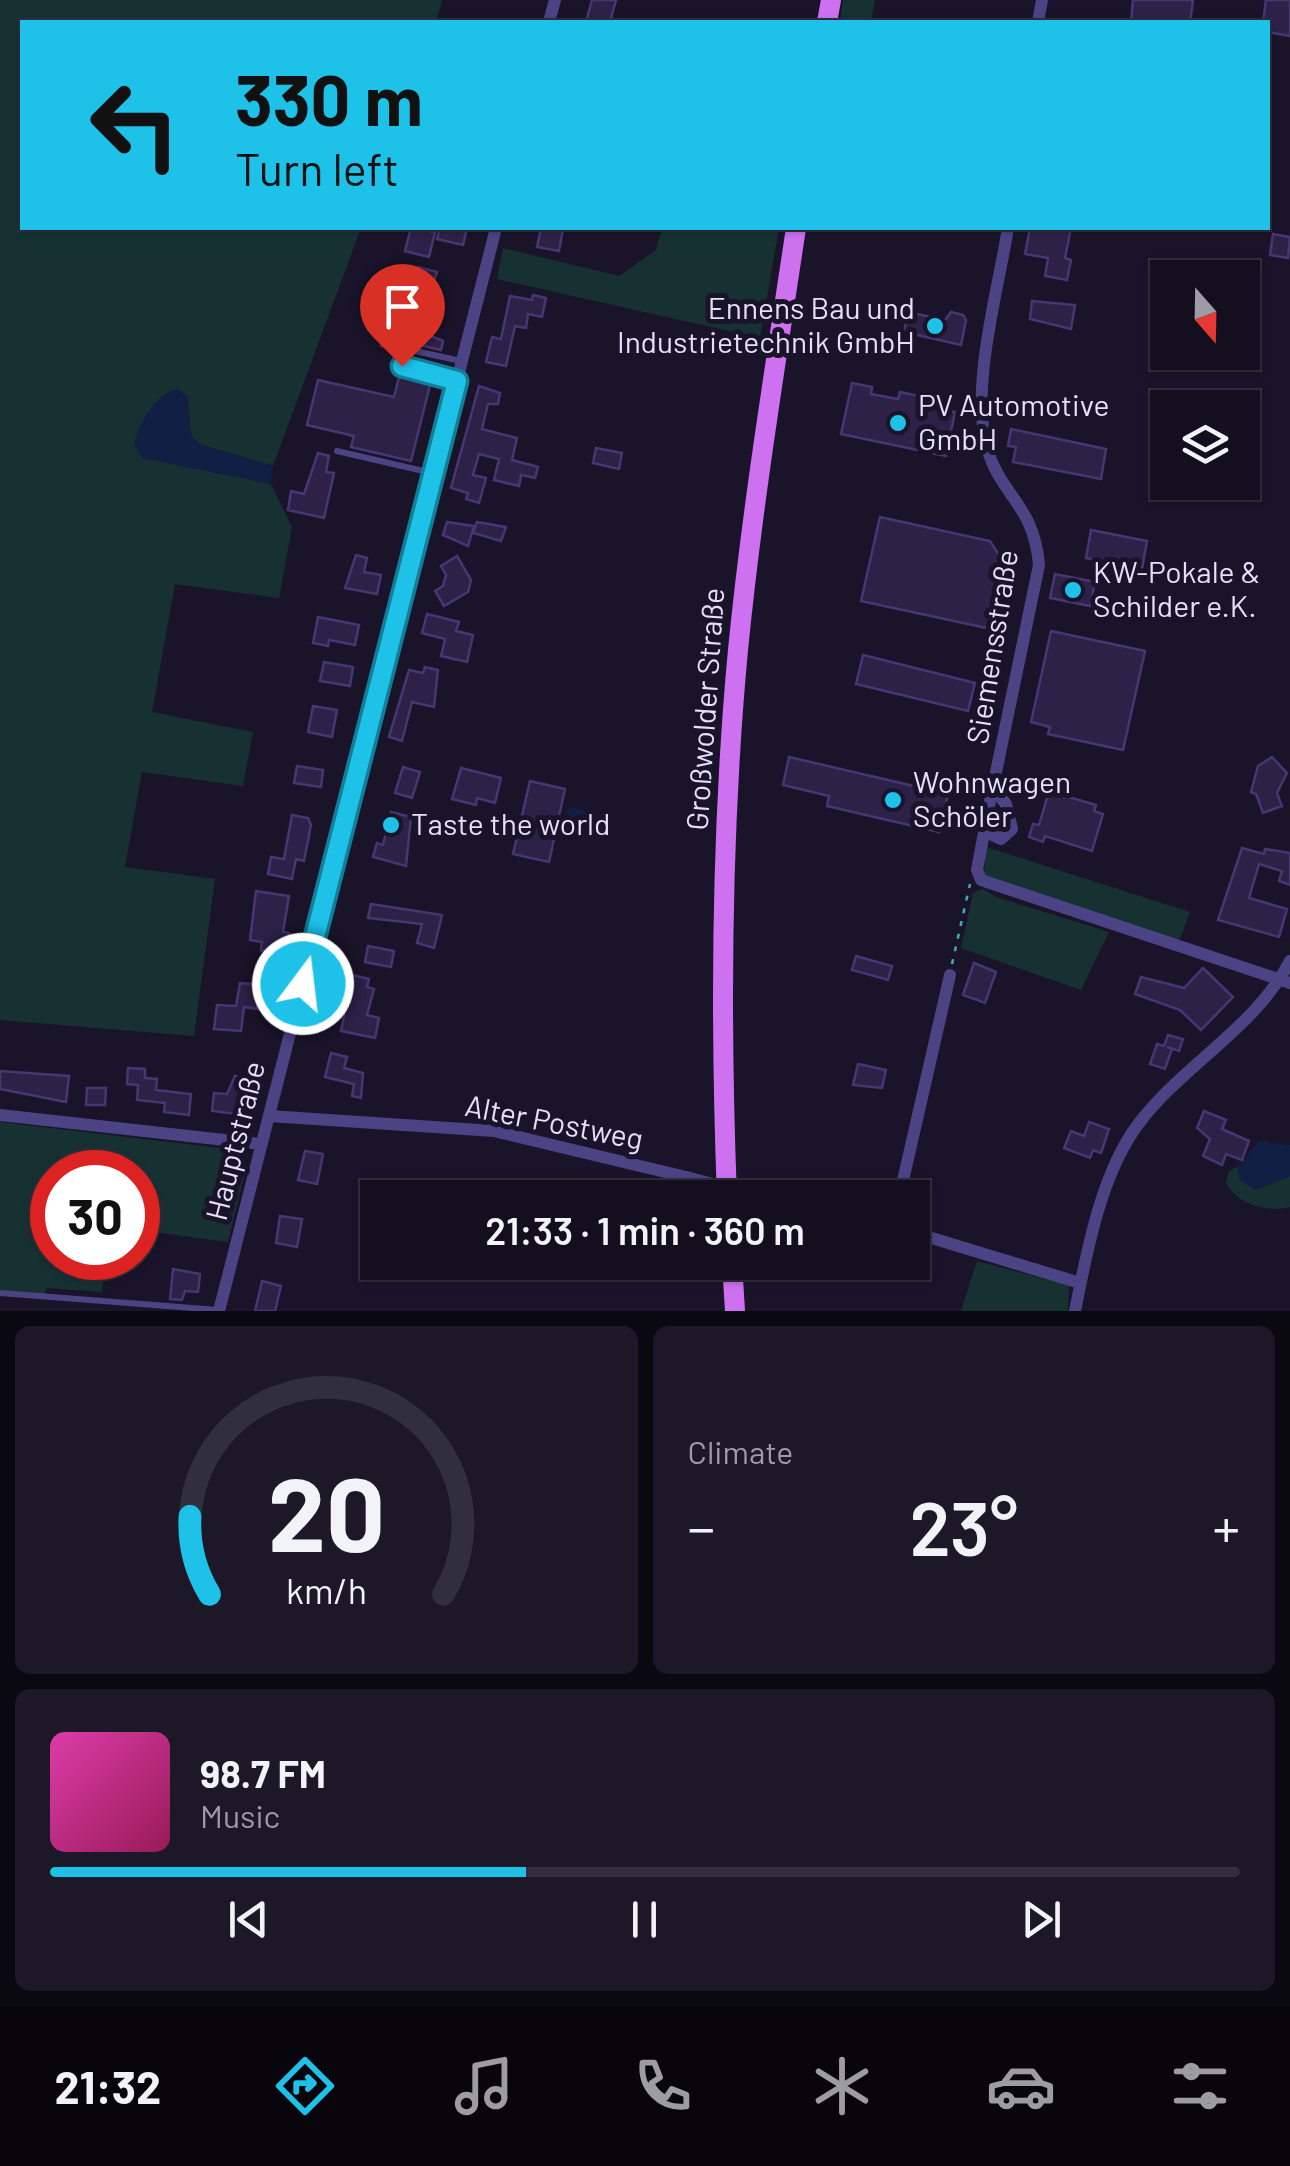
<!DOCTYPE html>
<meta charset="utf-8">
<style>
body{margin:0;font-family:Barlow,sans-serif;background:#1c1828;color:#f1f3f6;height:100vh;display:flex;flex-direction:column;font-size:38px;white-space:nowrap}
*{box-sizing:border-box;margin:0}
p{font-size:32px;color:#9d9ca4}
.icon{flex:none;width:55px;height:55px;fill:none;stroke:currentColor;stroke-width:2;stroke-linecap:round;stroke-linejoin:round}
.map{position:relative;height:1311px;overflow:hidden}
.sheet{display:flex;flex-direction:column;gap:15px;padding:15px;background:#0a0811;flex:1}
.sheet>*{flex:none}
.banner{position:absolute;left:20px;top:20px;width:1250px;height:210px;border-radius:0px;box-shadow:0 2px 8px #0004,0 0 0 2px #322f3d;background:#1ec2e9;color:#111;overflow:hidden}
.needle{width:65px;rotate:160deg}
.buttons{position:absolute;left:1150px;top:260px;display:grid;gap:20px}
.buttons a{display:grid;place-items:center;width:110px;height:110px;border-radius:0px;background:#130f1f;box-shadow:0 2px 8px #0004,0 0 0 2px #322f3d;font-size:50px}
.speed{position:absolute;left:30px;top:1150px;display:flex;gap:20px;font-size:50px;font-weight:700;text-align:center}
.speed>*{display:grid;place-content:center;width:130px;height:130px;border-radius:50%;background:#130f1f;box-shadow:0 2px 8px #0004,0 0 0 2px #322f3d;line-height:1}
.speed .limit{border:15px solid #d22;background:#fff;color:#111}
.pin{position:absolute;display:grid;place-items:center;width:85px;height:85px;color:#fff;margin:-102px -42px;border-radius:50% 50% 50% 0;rotate:-45deg;box-shadow:0 0 10px #0007}
.pin .icon{rotate:45deg}
.me{position:absolute;width:110px;margin:-55px;rotate:15deg;stroke-linejoin:round;filter:drop-shadow(0 0 8px #0008)}
.turn{display:flex;align-items:center;gap:35px;height:210px;padding:0 50px;font-size:45px}
.turn .icon{width:130px;height:130px;stroke-width:2.5}
.turn b{display:block;font-size:70px;line-height:85px}
.big{font-size:75px;font-weight:600;line-height:1.1}
.sheet .widget{flex:1;display:flex;flex-direction:column;justify-content:center;gap:15px;min-width:0;padding:0 35px;border-radius:15px;background:#1c1828}
.sheet .dial{align-items:center;gap:0}
.dial svg{height:260px;overflow:visible;fill:none;stroke:#322f3d;stroke-width:7;stroke-linecap:round;text-anchor:middle}
.dial text{fill:#f1f3f6;stroke:none}
.song{display:flex;align-items:center;gap:30px}
.cover{width:120px;height:120px;border-radius:15px;background:linear-gradient(135deg,hsl(320 70% 55%),hsl(330 70% 35%))}
.played{height:10px;border-radius:5px;background:linear-gradient(90deg,#1ec2e9 40%,#322f3d 40%)}
.keys{display:flex;justify-content:space-around;direction:ltr}
.heat{display:flex;justify-content:space-between;align-items:center;font-size:55px;direction:ltr}
.sheet .tiles{flex:1;display:grid;gap:15px;grid-template-columns:1fr 1fr}
.widget:last-child{grid-column:span 2}
.trip{position:absolute;left:360px;top:1180px;width:570px;height:100px;border-radius:0px;background:#130f1f;box-shadow:0 2px 8px #0004,0 0 0 2px #322f3d;font-weight:600;line-height:100px;text-align:center}
.tab-bar{display:flex;height:160px;justify-content:space-around;align-items:center;background:#08060c;color:#9d9ca4}
.tab-bar .icon{width:70px;height:70px}
.tab-bar .selected{color:#1ec2e9}
.tab-bar b{font-size:45px;color:#f1f3f6}
.map>svg:first-child{display:block}
</style>
<div class="map">
<svg width="1290" height="1311" viewBox="0 0 1290 1311">
<rect width="100%" height="100%" fill="#191429"/>
<g fill="#173133">
<polygon points="0,0 442,0 436,22 22,22 22,228 361,228 273,466 199,444 143,458 271,484 292,527 279,598 175,584 152,712 253,732 243,786 142,772 125,867 215,879 194,1036 0,1020"/>
<polygon points="843,0 875,0 871,22 840,22"/>
<polygon points="662,228 779,228 760,338 497,279 503,248 619,276 656,250"/>
<polygon points="986,847 1190,912 1179,941 984,875"/>
<polygon points="983,889 996,897 1109,932 1081,990 961,948 973,893"/>
<polygon points="0,1122 228,1149 242,1158 245,1172 228,1242 138,1230 138,1172 52,1172 52,1258 106,1258 102,1292 46,1288 45,1296 0,1293"/>
<path d="M1237,1167L1240,1180L1256,1190L1290,1176V1207C1266,1213 1237,1204 1226,1183L1229,1171Z"/>
<polygon points="977,1261 1069,1285 1068,1311 961,1311"/>
</g>
<g fill="#111f45">
<path d="M178,389L188,397L191,434L199,444L273,466L271,484L142,458L134,444C140,422 154,394 178,389Z"/>
<polygon points="573,807 606,818 609,827 564,829 567,810"/>
<polygon points="1259,1141 1290,1145 1290,1176 1256,1190 1240,1180 1237,1167"/>
</g>
<g fill="#2d2148" stroke="#473672" stroke-width="2.5">
<polygon points="592,0 616,0 610,22 586,22"/>
<polygon points="1133,0 1193,0 1190,22 1131,22"/>
<polygon points="1266,0 1290,0 1290,36 1268,32 1268,22 1263,22"/>
<polygon points="411,228 435,232 429,257 405,251"/>
<polygon points="440,228 467,228 463,245 437,239"/>
<polygon points="541,228 563,229 559,251 537,247"/>
<polygon points="1030,228 1071,228 1065,258 1071,260 1067,280 1045,276 1048,258 1025,254"/>
<polygon points="1273,234 1290,237 1288,258 1270,255"/>
<polygon points="418,267 437,272 419,331 443,341 441,350 415,344 405,345 404,351 381,346 394,292 411,296"/>
<polygon points="533,295 546,298 542,317 528,314 526,328 515,326 506,366 486,362 492,337 501,339 510,296 532,300"/>
<polygon points="1032,301 1075,305 1071,329 1030,319"/>
<polygon points="908,312 945,320 951,312 963,315 966,320 961,345 904,332"/>
<polygon points="400,373 431,381 411,461 351,447 354,436 307,425 318,380 394,397"/>
<polygon points="852,383 872,387 871,394 898,399 900,392 928,398 926,406 955,412 946,456 841,434"/>
<polygon points="479,386 500,393 498,404 488,404 482,429 517,438 512,460 538,467 535,478 521,475 519,486 494,480 499,459 479,454 473,475 486,478 479,503 466,499 468,493 451,488"/>
<polygon points="1011,429 1106,449 1101,479 1013,462 1016,447 1008,446"/>
<polygon points="596,448 622,453 619,469 593,463"/>
<polygon points="318,453 329,456 326,472 334,473 324,518 288,510 291,491 304,494"/>
<polygon points="880,517 990,541 1005,564 991,629 861,601"/>
<polygon points="447,522 474,526 468,546 443,535"/>
<polygon points="477,522 506,527 501,541 473,533"/>
<polygon points="1091,530 1147,541 1142,569 1086,558"/>
<polygon points="356,555 367,558 364,572 381,575 377,594 345,588"/>
<polygon points="457,556 471,580 468,592 444,606 435,591 443,586 446,575 441,566"/>
<polygon points="1055,574 1095,582 1090,606 1050,598"/>
<polygon points="427,614 459,622 456,631 473,635 467,662 441,656 445,639 422,633"/>
<polygon points="318,617 359,625 355,645 329,640 328,646 313,643"/>
<polygon points="1051,631 1145,651 1123,750 1048,734 1050,727 1031,722"/>
<polygon points="863,655 975,683 968,711 856,684"/>
<polygon points="324,662 353,667 350,686 320,681"/>
<polygon points="425,667 438,670 434,707 412,702 402,741 389,737 409,670 423,673"/>
<polygon points="313,706 337,710 332,737 308,732"/>
<polygon points="789,757 948,794 939,832 827,806 829,796 783,785"/>
<polygon points="1272,757 1287,773 1277,793 1282,806 1263,813 1256,794 1251,792 1258,766"/>
<polygon points="297,766 323,770 321,787 294,783"/>
<polygon points="403,767 420,772 412,798 395,793"/>
<polygon points="461,768 501,778 495,803 477,798 476,805 452,799"/>
<polygon points="530,781 565,789 549,862 513,854"/>
<polygon points="1049,791 1096,805 1094,811 1103,814 1092,851 1045,836 1043,842 1029,837 1033,824 1039,825"/>
<polygon points="391,812 411,817 406,866 373,857 377,843 383,845"/>
<polygon points="292,815 308,818 311,825 304,861 296,859 292,879 268,874 271,857 284,859"/>
<polygon points="1242,848 1264,854 1265,849 1290,853 1290,885 1279,881 1282,871 1259,864 1249,898 1287,909 1279,937 1218,920"/>
<polygon points="256,891 289,896 283,932 289,933 287,949 261,951 262,942 250,940"/>
<polygon points="371,904 442,915 434,948 417,943 422,924 368,918"/>
<polygon points="368,946 394,951 391,967 365,962"/>
<polygon points="856,956 892,966 888,980 852,970"/>
<polygon points="974,963 996,972 985,1003 963,995"/>
<polygon points="1203,968 1233,997 1201,1030 1180,1010 1135,994 1141,977 1184,988"/>
<polygon points="344,973 369,979 367,987 374,989 367,1015 379,1018 375,1038 341,1031 349,993 339,991"/>
<polygon points="240,983 260,985 257,1009 244,1007 241,1031 214,1029 217,1005 236,1006"/>
<polygon points="1168,1035 1183,1039 1179,1051 1167,1047 1172,1049 1165,1069 1150,1064 1157,1044 1164,1046"/>
<polygon points="331,1053 347,1057 344,1068 363,1073 361,1098 352,1096 354,1084 325,1077"/>
<polygon points="858,1064 886,1070 882,1088 853,1085"/>
<polygon points="128,1068 145,1069 145,1078 157,1079 156,1090 191,1094 189,1115 164,1112 165,1103 137,1100 138,1085 127,1084"/>
<polygon points="0,1071 69,1076 66,1102 0,1089"/>
<polygon points="235,1076 251,1079 246,1115 212,1111 214,1093 227,1094"/>
<polygon points="87,1088 106,1088 105,1105 86,1105"/>
<polygon points="1204,1111 1226,1120 1222,1129 1249,1141 1242,1160 1226,1154 1222,1165 1203,1156 1210,1139 1197,1128"/>
<polygon points="1089,1122 1109,1129 1101,1153 1093,1150 1090,1158 1064,1148 1071,1131 1084,1136"/>
<polygon points="305,1151 323,1154 317,1184 298,1180"/>
<polygon points="280,1216 302,1219 297,1247 276,1243"/>
<polygon points="173,1269 200,1274 198,1292 185,1291 182,1300 170,1299"/>
<polygon points="262,1281 281,1286 275,1311 255,1311"/>
</g>
<g fill="none" stroke-linecap="round" stroke-linejoin="round">
<polyline stroke="#3daeb2" stroke-width="2.5" stroke-dasharray="5 8" stroke-linecap="butt" points="952,964 970,884"/>
<g stroke="#4c4384" stroke-width="6">
<polyline points="415,351 461,361"/>
<polyline points="402,366 455,381"/>
<polyline points="337,451 432,473"/>
<polyline points="0,1293 218,1310"/>
</g>
<g stroke="#4c4384" stroke-width="12">
<polyline points="549,22 555,0"/>
<polyline points="1038,22 1042,0"/>
<path d="M1008,228C998,291 970,387 987,448C1001,497 1034,504 1039,565L989,806L977,870L981,880L1290,983"/>
<polyline points="984,831 1001,839 1012,829 1006,804 994,790"/>
<polyline points="0,1115 261,1144"/>
<polyline points="269,1116 494,1131 686,1177"/>
<polyline points="899,1198 950,975"/>
<polyline points="912,1232 1080,1283"/>
<polyline points="219,1311 496,228"/>
<path d="M1075,1311C1087,1251 1101,1173 1139,1123C1183,1065 1256,1027 1290,961"/>
</g>
<g stroke="#cd71f1" stroke-width="20">
<polyline points="827,22 831,0"/>
<path d="M727,1198C720,1015 721,831 738,650C752,508 775,368 796,228"/>
<polyline points="732,1262 735,1311"/>
</g>
<polyline stroke="#4c4384" stroke-width="12" points="686,1177 767,1198"/>
</g>
<g fill="none" stroke-linecap="round" stroke-linejoin="round">
<defs>
<polyline id="route" points="303,984 457,381 402,366"/>
</defs>
<use href="#route" stroke="#147e97" stroke-width="25"/>
<use href="#route" stroke="#1ec2e9" stroke-width="18"/>
</g>
<g fill="#1ec2e9" stroke="#191429" stroke-width="4">
<circle cx="935" cy="326" r="10"/>
<circle cx="898" cy="423" r="10"/>
<circle cx="1073" cy="590" r="10"/>
<circle cx="893" cy="800" r="10"/>
<circle cx="391" cy="825" r="10"/>
</g>
<g text-anchor="middle" stroke-width="10" stroke-linejoin="round" paint-order="stroke">
<g font-size="30" fill="#e5dffc" stroke="#191429" text-anchor="start">
<text x="915" y="319" text-anchor="end">Ennens Bau und<tspan x="915" dy="34">Industrietechnik GmbH</tspan></text>
<text x="918" y="416">PV Automotive<tspan x="918" dy="34">GmbH</tspan></text>
<text x="1093" y="583">KW-Pokale &amp;<tspan x="1093" dy="34">Schilder e.K.</tspan></text>
<text x="913" y="793">Wohnwagen<tspan x="913" dy="34">Schöler</tspan></text>
<text x="411" y="835">Taste the world</text>
</g>
<g font-size="30" fill="#e5dffc" stroke="#191429">
<text transform="translate(993 647) rotate(-81)" y="10">Siemensstraße</text>
<text transform="translate(706 709) rotate(-86)" y="10">Großwolder Straße</text>
<text transform="translate(554 1123) rotate(11)" y="10">Alter Postweg</text>
<text transform="translate(236 1141) rotate(-76)" y="10">Hauptstraße</text>
</g>
</g>
</svg>
<div class="buttons">
<a><svg class="needle" viewBox="-14 -14 28 28"><path d="M0-13l5 13h-10z" fill="#e53935"/><path d="M0 13l5-13h-10z" fill="#9d9ca4"/></svg></a>
<a><svg class="icon" aria-label="layers" viewBox="0 0 24 24"><path d="M12 4l9 5-9 5-9-5zM3 14l9 5 9-5"/></svg></a>
</div>
<div class="speed"><div class="limit">30</div></div>
<div class="pin" style="left:402px;top:366px;background:#d93025"><svg class="icon" aria-label="arrive" viewBox="0 0 24 24"><path d="M6 21V4h12l-3 4 3 4H6"/></svg></div>
<svg class="me" style="left:303px;top:984px" viewBox="-20 -20 40 40"><circle r="17" fill="#1ec2e9" stroke="#fff" stroke-width="3"/><path d="M0-11L8 9 0 5-8 9z" fill="#fff"/></svg>
<div class="trip">21:33 · 1 min · 360 m</div>
<div class="banner">
<div class="turn"><svg class="icon" aria-label="left" viewBox="0 0 24 24"><path d="M17 20v-9H6M10 6l-5 5 5 5"/></svg><div><b>330 m</b>Turn left</div></div>
</div>
</div>
<section class="sheet">
<div class="tiles">
<div class="widget dial"><svg viewBox="0 0 100 80">
<path d="M14 69A42 42 0 1 1 86 69"/>
<path d="M14 69A42 42 0 0 1 8 45" stroke="#1ec2e9"/>
<text x="50" y="56" font-size="32" font-weight="700">20</text>
<text x="50" y="72" font-size="11">km/h</text>
</svg></div>
<div class="widget"><p>Climate</p>
<div class="heat"><a>−</a><b class="big">23°</b><a>+</a></div>
</div>
<div class="widget">
<div class="song"><i class="cover"></i><div><b>98.7 FM</b><p>Music</p></div></div>
<div class="played"></div>
<div class="keys"><svg class="icon" aria-label="previous" viewBox="0 0 24 24"><path d="M18 5L8 12l10 7zM5 5v14"/></svg><svg class="icon" aria-label="pause" viewBox="0 0 24 24"><path d="M8 5v14M16 5v14"/></svg><svg class="icon" aria-label="next" viewBox="0 0 24 24"><path d="M6 5l10 7-10 7zM19 5v14"/></svg></div>
</div>
</div>
</section>
<nav class="tab-bar">
<b>21:32</b>
<svg class="icon selected" aria-label="directions" viewBox="0 0 24 24"><path d="M12 3l9 9-9 9-9-9zM9 14v-3h6M13 9l2 2-2 2"/></svg>
<svg class="icon" aria-label="music" viewBox="0 0 24 24"><path d="M9 18V5l10-2v13"/><circle cx="6" cy="18" r="3"/><circle cx="16" cy="16" r="3"/></svg>
<svg class="icon" aria-label="phone" viewBox="0 0 24 24"><path d="M5 4h4l2 5-3 2q2 4 5 5l2-3 5 2v4C11 20 4 13 5 4z"/></svg>
<svg class="icon" aria-label="climate" viewBox="0 0 24 24"><path d="M12 3v18M4 7l16 10M4 17L20 7"/></svg>
<svg class="icon" aria-label="car" viewBox="0 0 24 24"><path d="M5 17H2v-5l4-1 3-4h7l3 4 3 1v5h-3M9 17h6M6 11h13"/><circle cx="7" cy="17" r="2"/><circle cx="17" cy="17" r="2"/></svg>
<svg class="icon" aria-label="filters" viewBox="0 0 24 24"><path d="M4 7h16M4 17h16"/><circle cx="9" cy="7" r="2"/><circle cx="15" cy="17" r="2"/></svg>
</nav>
